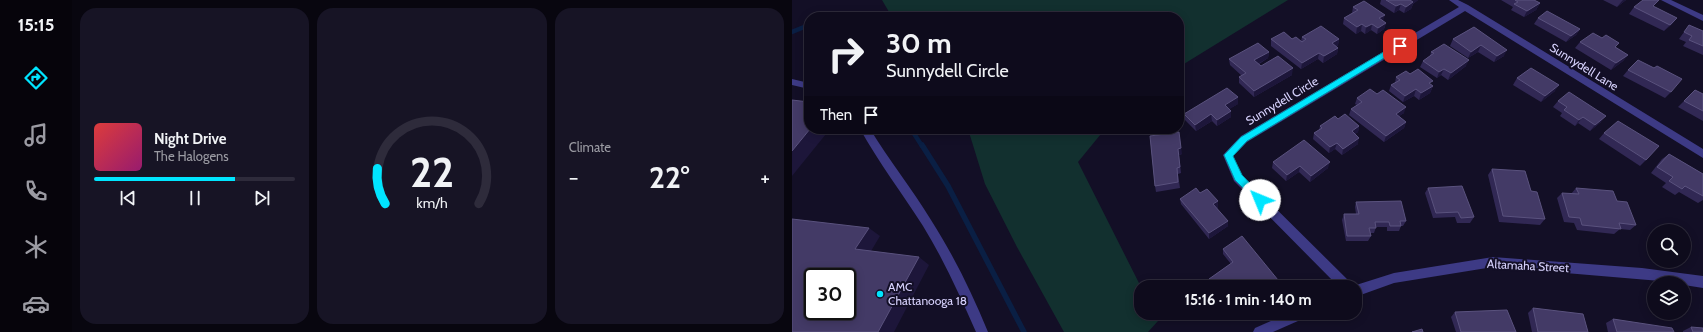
<!DOCTYPE html>
<meta charset="utf-8">
<style>
body{margin:0;font-family:Cabin,sans-serif;background:#171425;color:#f1f3f6;height:100vh;display:flex;flex-direction:column;font-size:15px;white-space:nowrap}
*{box-sizing:border-box;margin:0}
p{font-size:13px;color:#9b9ba3}
.icon{flex:none;width:22px;height:22px;fill:none;stroke:currentColor;stroke-width:2;stroke-linecap:round;stroke-linejoin:round}
.map{position:relative;flex:1;overflow:hidden}
.details{display:flex;flex-direction:column;gap:8px;padding:8px;background:#08060f;width:720px}
.details>*{flex:none}
.top-card{position:absolute;left:12px;top:12px;width:380px;height:122px;border-radius:16px;box-shadow:0 2px 10px #0003,0 0 0 1px #2e2b3b;background:#0e0b1c;color:#f1f3f6;overflow:hidden}
.buttons{position:absolute;left:855px;top:224px;display:grid;gap:8px}
.buttons a{display:grid;place-items:center;width:44px;height:44px;border-radius:50%;background:#0e0b1c;box-shadow:0 2px 10px #0003,0 0 0 1px #2e2b3b;font-size:20px}
.speed{position:absolute;left:12px;top:268px;display:flex;gap:8px;font-size:20px;font-weight:700;text-align:center}
.speed>*{display:grid;place-content:center;width:52px;height:52px;border-radius:50%;background:#0e0b1c;box-shadow:0 2px 10px #0003,0 0 0 1px #2e2b3b;line-height:1}
.speed .limit{border:2px solid #111;border-radius:6px;background:#fff;color:#111}
.pin{position:absolute;display:grid;place-items:center;width:34px;height:34px;color:#fff;margin:-17px;border-radius:8px;box-shadow:0 2px 6px #0006}
.me{position:absolute;width:44px;margin:-22px;rotate:315deg;stroke-linejoin:round;filter:drop-shadow(0 0 3px #0008)}
.turn{display:flex;align-items:center;gap:14px;height:84px;padding:0 16px;font-size:18px}
.turn .icon{width:52px;height:52px;stroke-width:2.5}
.turn b{display:block;font-size:28px;line-height:34px}
.then{display:flex;align-items:center;height:38px;padding:0 16px;background:#0003;gap:8px;font-size:15px}
.big{font-size:30px;font-weight:800;line-height:1.1}
.details .card{flex:1;display:flex;flex-direction:column;justify-content:center;gap:6px;min-width:0;padding:0 14px;border-radius:16px;background:#171425}
.details .dial{align-items:center;gap:0}
.dial svg{height:104px;overflow:visible;fill:none;stroke:#2e2b3b;stroke-width:7;stroke-linecap:round;text-anchor:middle}
.dial text{fill:#f1f3f6;stroke:none}
.song{display:flex;align-items:center;gap:12px}
.cover{width:48px;height:48px;border-radius:6px;background:linear-gradient(135deg,hsl(0 70% 55%),hsl(320 70% 35%))}
.played{height:4px;border-radius:2px;background:linear-gradient(90deg,#00e5ff 70%,#2e2b3b 70%)}
.keys{display:flex;justify-content:space-around;direction:ltr}
.heat{display:flex;justify-content:space-between;align-items:center;font-size:22px;direction:ltr}
.details .tiles{flex:1;display:grid;gap:8px;grid-template-columns:repeat(3,1fr)}
.trip{position:absolute;left:342px;top:280px;width:228px;height:40px;border-radius:16px;background:#0e0b1c;box-shadow:0 2px 10px #0003,0 0 0 1px #2e2b3b;font-weight:800;line-height:40px;text-align:center}
main{display:flex;flex:1;min-height:0}
.tabs{display:flex;flex-direction:column;width:72px;justify-content:space-around;align-items:center;background:#06040b;color:#9b9ba3}
.tabs .icon{width:28px;height:28px}
.tabs .current{color:#00e5ff}
.tabs b{font-size:18px;color:#f1f3f6}
.map>svg:first-child{display:block}
</style>
<main>
<nav class="tabs">
<b>15:15</b>
<svg class="icon current" aria-label="directions" viewBox="0 0 24 24"><path d="M12 3l9 9-9 9-9-9zM9 14v-3h6M13 9l2 2-2 2"/></svg>
<svg class="icon" aria-label="music" viewBox="0 0 24 24"><path d="M9 18V5l10-2v13"/><circle cx="6" cy="18" r="3"/><circle cx="16" cy="16" r="3"/></svg>
<svg class="icon" aria-label="phone" viewBox="0 0 24 24"><path d="M5 4h4l2 5-3 2q2 4 5 5l2-3 5 2v4C11 20 4 13 5 4z"/></svg>
<svg class="icon" aria-label="climate" viewBox="0 0 24 24"><path d="M12 3v18M4 7l16 10M4 17L20 7"/></svg>
<svg class="icon" aria-label="car" viewBox="0 0 24 24"><path d="M5 17H2v-5l4-1 3-4h7l3 4 3 1v5h-3M9 17h6M6 11h13"/><circle cx="7" cy="17" r="2"/><circle cx="17" cy="17" r="2"/></svg>
</nav>
<section class="details">
<div class="tiles">
<div class="card">
<div class="song"><i class="cover"></i><div><b>Night Drive</b><p>The Halogens</p></div></div>
<div class="played"></div>
<div class="keys"><svg class="icon" aria-label="previous" viewBox="0 0 24 24"><path d="M18 5L8 12l10 7zM5 5v14"/></svg><svg class="icon" aria-label="pause" viewBox="0 0 24 24"><path d="M8 5v14M16 5v14"/></svg><svg class="icon" aria-label="next" viewBox="0 0 24 24"><path d="M6 5l10 7-10 7zM19 5v14"/></svg></div>
</div>
<div class="card dial"><svg viewBox="0 0 100 80">
<path d="M14 69A42 42 0 1 1 86 69"/>
<path d="M14 69A42 42 0 0 1 8 42" stroke="#00e5ff"/>
<text x="50" y="56" font-size="32" font-weight="700">22</text>
<text x="50" y="72" font-size="11">km/h</text>
</svg></div>
<div class="card"><p>Climate</p>
<div class="heat"><a>−</a><b class="big">22°</b><a>+</a></div>
</div>
</div>
</section>
<div class="map">
<svg width="911" height="332" viewBox="0 0 911 332">
<rect width="100%" height="100%" fill="#130f26"/>
<g fill="#12302f">
<polygon points="90,0 496,0 387,67 387,17 100,17"/>
<polygon points="176,129 313,129 286,162 349,287 349,313 362,313 366,321 356,332 272,332 225,247 193,184"/>
</g>
<g fill="none" stroke-linecap="round" stroke-linejoin="round">
<g stroke="#0a1f44" stroke-width="4.5">
<polyline points="40,17 47,15 49,17"/>
<polyline points="0,32 17,25"/>
<polyline points="119,129 130,146"/>
</g>
<polyline stroke="#0a1f44" stroke-width="5.5" points="130,145 156,186 232,332"/>
<g fill="#3d3a85" fill-rule="evenodd">
<polygon points="657,0 666,0 676,5 911,149 911,158 673,11 455,142 441,156 450,175 559,283 561,286 602,273 701,257 850,268 911,276 911,288 892,285 892,283 701,267 602,283 563,297 563,287 547,287 442,181 431,155 449,136 667,7"/>
<polygon points="869,0 879,0 911,15 911,21"/>
<polygon points="0,79 17,83 17,89 0,85"/>
<path d="M68,129H78C97,160 120,189 139,220C162,256 180,293 196,332H184C168,296 152,260 131,226C110,193 87,163 68,129Z"/>
<polygon points="497,313 517,313 515,317 481,332 461,332 463,328"/>
</g>
</g>
<g fill="#312854">
<polygon points="589,0 626,0 621,4 619,9 612,13 607,10 602,13 588,4"/>
<polygon points="709,0 742,0 748,3 744,10 732,17 719,10 721,7"/>
<polygon points="811,0 834,0 825,7"/>
<polygon points="561,7 594,23 592,29 585,34 579,30 573,34 569,31 564,34 551,24 552,18 560,13"/>
<polygon points="842,7 862,7 885,18 880,24 872,31 837,14"/>
<polygon points="746,18 788,29 784,35 774,42 742,24"/>
<polygon points="897,25 911,31 911,55 891,46 894,42 887,39"/>
<polygon points="682,27 712,56 702,62 686,52 676,58 658,46 661,39"/>
<polygon points="510,37 547,39 546,45 544,47 546,48 545,54 531,63 526,59 509,69 479,46 479,39 500,39 509,41"/>
<polygon points="788,42 824,47 836,55 831,61 819,70 783,48"/>
<polygon points="477,52 476,58 467,64 469,66 500,75 462,97 447,83 447,77 450,76 438,65 437,59"/>
<polygon points="639,52 674,66 656,80 649,75 645,78 628,67 631,61 638,56"/>
<polygon points="836,70 879,92 873,98 831,76"/>
<polygon points="618,74 641,86 638,93 627,100 622,96 611,102 597,91 599,85 603,83 604,77"/>
<polygon points="725,78 763,91 749,102 721,85"/>
<polygon points="903,90 911,94 911,121 886,107"/>
<polygon points="565,98 612,113 607,116 614,122 612,128 592,142 557,115 559,109 565,105 563,104"/>
<polygon points="766,101 809,122 798,131 786,123 783,126 768,116 770,113 761,107"/>
<polygon points="446,104 437,109 439,117 425,126 420,121 404,131 393,120 392,114"/>
<polygon points="546,119 567,126 566,132 563,134 566,144 550,155 543,149 537,153 521,139 522,133 527,130 528,126"/>
<polygon points="812,133 854,160 848,166 807,139"/>
<polygon points="358,136 390,154 387,155 389,173 386,174 388,188 364,192 363,186"/>
<polygon points="877,154 911,174 911,200 906,203 887,192 883,195 870,187 874,183 859,173 870,159"/>
<polygon points="481,162 536,168 518,182 507,172 494,181 480,168"/>
<polygon points="700,169 739,191 753,219 748,225 707,222 696,175"/>
<polygon points="636,188 682,217 678,223 665,223 663,217 641,218 633,193"/>
<polygon points="784,188 825,201 844,225 838,230 828,229 822,234 785,230 782,223 772,222 765,198 770,193 779,194"/>
<polygon points="408,193 426,207 425,208 436,226 417,239 389,204 388,199"/>
<polygon points="564,202 614,221 611,226 609,226 607,231 595,231 595,227 584,227 582,233 578,233 579,236 576,241 554,241 550,220 552,214 564,214 563,207"/>
<polygon points="431,249 486,280 485,284 481,287 421,287 418,283 417,279 439,264 431,254"/>
<polygon points="741,308 796,332 740,332 736,313"/>
<polygon points="663,312 724,332 664,332 659,317"/>
<polygon points="821,319 882,332 816,332 814,323"/>
<polygon points="899,327 911,332 891,332 891,331"/>
</g>
<g fill="#1d163a">
<polygon points="618,0 626,0 621,4 619,9 612,13 614,7"/>
<polygon points="831,0 834,0 825,7 830,1"/>
<polygon points="748,3 744,10 732,17 735,11"/>
<polygon points="609,4 607,10 602,13 604,6"/>
<polygon points="593,15 591,21 587,18"/>
<polygon points="885,18 880,24 872,31"/>
<polygon points="594,23 592,29 585,34 586,28"/>
<polygon points="570,24 569,31 564,34 565,27"/>
<polygon points="580,24 579,30 573,34 574,27"/>
<polygon points="788,29 784,35 774,42 779,36"/>
<polygon points="547,39 546,45 539,50 540,43"/>
<polygon points="689,45 686,52 676,58 679,52"/>
<polygon points="546,48 545,54 531,63 532,56"/>
<polygon points="715,50 712,56 702,62 705,56"/>
<polygon points="477,52 476,58 462,66 462,60"/>
<polygon points="527,53 526,59 509,69 510,63"/>
<polygon points="836,55 831,61 819,70 824,63"/>
<polygon points="677,60 674,66 656,80 659,73"/>
<polygon points="501,68 500,75 462,97 462,91"/>
<polygon points="652,69 649,75 645,78 647,72"/>
<polygon points="767,85 763,91 749,102 753,96"/>
<polygon points="641,86 638,93 627,100 629,93"/>
<polygon points="624,89 622,96 611,102 613,96"/>
<polygon points="446,97 446,104 433,112 433,105"/>
<polygon points="614,107 612,113 602,120 604,114"/>
<polygon points="439,111 439,117 425,126 425,120"/>
<polygon points="419,114 420,121 404,131 403,125"/>
<polygon points="814,116 809,122 798,131 803,125"/>
<polygon points="791,117 786,123 783,126 787,120"/>
<polygon points="614,122 612,128 592,142 594,136"/>
<polygon points="567,126 566,132 558,137 560,131"/>
<polygon points="18,129 38,129 0,176 0,151"/>
<polygon points="388,138 390,154 387,155 389,173 386,149"/>
<polygon points="567,138 566,144 550,155 551,149"/>
<polygon points="545,143 543,149 537,153 538,147"/>
<polygon points="538,162 536,168 518,182 519,176"/>
<polygon points="508,166 507,172 494,181 495,175"/>
<polygon points="426,201 426,207 422,209 421,204"/>
<polygon points="436,221 436,226 417,239 417,233"/>
<polygon points="77,228 88,236 75,258 63,249"/>
<polygon points="127,257 137,265 102,332 86,332"/>
<polygon points="486,280 485,284 481,287 476,287"/>
</g>
<g fill="#433a66" stroke="#5a527e" fill-rule="evenodd">
<polygon points="594,0 618,0 621,2 614,7 609,4 604,6"/>
<polygon points="723,0 742,0 748,3 735,11 722,4 726,2"/>
<polygon points="851,0 867,0 861,6 885,18 878,25 842,7"/>
<polygon points="572,1 593,15 587,18 594,23 586,28 580,24 574,27 570,24 565,27 552,18 566,10 561,7"/>
<polygon points="755,11 788,29 779,36 746,18"/>
<polygon points="897,25 911,31 911,46 897,40 900,36 892,32"/>
<polygon points="529,26 547,39 540,43 546,48 532,56 527,53 510,63 479,39 492,32 500,39 504,37 510,42 514,39 510,37"/>
<polygon points="682,27 715,50 705,56 689,45 679,52 661,39"/>
<polygon points="801,33 810,38 814,35 827,43 823,47 836,55 824,63 788,42"/>
<polygon points="466,43 477,52 462,60 469,66 486,56 501,68 462,91 447,77 454,73 437,59"/>
<polygon points="652,44 677,60 659,73 652,69 647,72 631,61 642,53 639,52"/>
<polygon points="846,60 862,68 865,66 890,79 879,92 836,70"/>
<polygon points="739,68 767,85 753,96 725,78"/>
<polygon points="626,69 641,81 637,83 641,86 629,93 624,89 613,96 599,85 608,80 604,77 614,71 618,74"/>
<polygon points="435,88 446,97 433,105 439,111 425,120 419,114 403,125 392,114"/>
<polygon points="578,89 585,94 591,90 614,107 604,114 614,122 594,136 559,109 570,102 565,98"/>
<polygon points="903,90 911,94 911,111 892,101"/>
<polygon points="777,92 814,116 803,125 791,117 787,120 772,110 775,107 766,101"/>
<polygon points="0,100 17,102 17,129 18,129 0,151"/>
<polygon points="553,114 567,126 560,131 567,138 551,149 545,143 538,147 522,133 530,128 528,126 543,116 546,119"/>
<polygon points="826,121 867,146 854,160 812,133"/>
<polygon points="387,132 389,148 386,149 388,167 385,168 386,182 363,186 358,136"/>
<polygon points="512,140 538,162 519,176 508,166 495,175 481,162"/>
<polygon points="877,154 911,174 911,196 893,186 890,189 877,181 881,177 865,167"/>
<polygon points="700,169 733,171 739,191 745,192 753,219 711,216"/>
<polygon points="670,186 682,217 669,218 666,212 644,213 636,188"/>
<polygon points="404,188 408,193 415,189 426,201 421,204 436,221 417,233 388,199"/>
<polygon points="784,188 821,191 825,201 835,202 844,225 827,223 829,229 790,225 788,218 777,217 770,193 787,194"/>
<polygon points="609,201 614,221 608,221 609,226 598,226 597,222 583,222 584,228 577,228 579,236 555,236 552,214 567,214 564,202"/>
<path d="M0,219L77,228L63,249L127,257L86,332H0ZM21,277H55V311H21Z"/>
<polygon points="450,236 486,280 476,287 463,287 461,285 458,287 424,287 417,279 441,262 431,249"/>
<polygon points="741,308 791,314 796,332 746,332"/>
<polygon points="715,310 724,332 669,332 663,312"/>
<polygon points="821,319 880,328 882,332 825,332"/>
<polygon points="899,327 911,328 911,332 901,332"/>
<polygon points="630,329 631,332 620,332"/>
</g>
<polygon fill="#00e5ff" stroke="#0095a6" points="605,44 611,44 612,46 455,141 441,156 450,175 471,197 473,200 471,202 465,202 443,180 432,155 449,137"/>
<circle fill="#00e5ff" stroke="#130f26" stroke-width="1.5" cx="88" cy="294" r="4"/>
<g text-anchor="middle" stroke-width="4" stroke-linejoin="round" paint-order="stroke">
<g font-size="12" fill="#d9d4ff" stroke="#130f26">
<text transform="translate(792 67) rotate(32)" y="4">Sunnydell Lane</text>
<text transform="translate(490 101) rotate(-31)" y="4">Sunnydell Circle</text>
<text transform="translate(736 266) rotate(3)" y="4">Altamaha Street</text>
</g>
<g font-size="12" fill="#d9d4ff" stroke="#130f26" text-anchor="start">
<text x="96" y="291">AMC<tspan x="96" dy="14">Chattanooga 18</tspan></text>
</g>
</g>
</svg>
<div class="buttons">
<a><svg class="icon" aria-label="search" viewBox="0 0 24 24"><circle cx="10" cy="10" r="6"/><path d="M15 15l6 6"/></svg></a>
<a><svg class="icon" aria-label="layers" viewBox="0 0 24 24"><path d="M12 4l9 5-9 5-9-5zM3 14l9 5 9-5"/></svg></a>
</div>
<div class="speed"><div class="limit">30</div></div>
<div class="pin" style="left:608px;top:46px;background:#d93025"><svg class="icon" aria-label="arrive" viewBox="0 0 24 24"><path d="M6 21V4h12l-3 4 3 4H6"/></svg></div>
<svg class="me" style="left:468px;top:200px" viewBox="-20 -20 40 40"><circle r="19" fill="#fff"/><path d="M0-13L10 11 0 6-10 11z" fill="#00e5ff"/></svg>
<div class="trip">15:16 · 1 min · 140 m</div>
<div class="top-card">
<div class="turn"><svg class="icon" aria-label="right" viewBox="0 0 24 24"><path d="M7 20v-9h11M14 6l5 5-5 5"/></svg><div><b>30 m</b>Sunnydell Circle</div></div>
<div class="then">Then<svg class="icon" aria-label="arrive" viewBox="0 0 24 24"><path d="M6 21V4h12l-3 4 3 4H6"/></svg></div>
</div>
</div>
</main>
